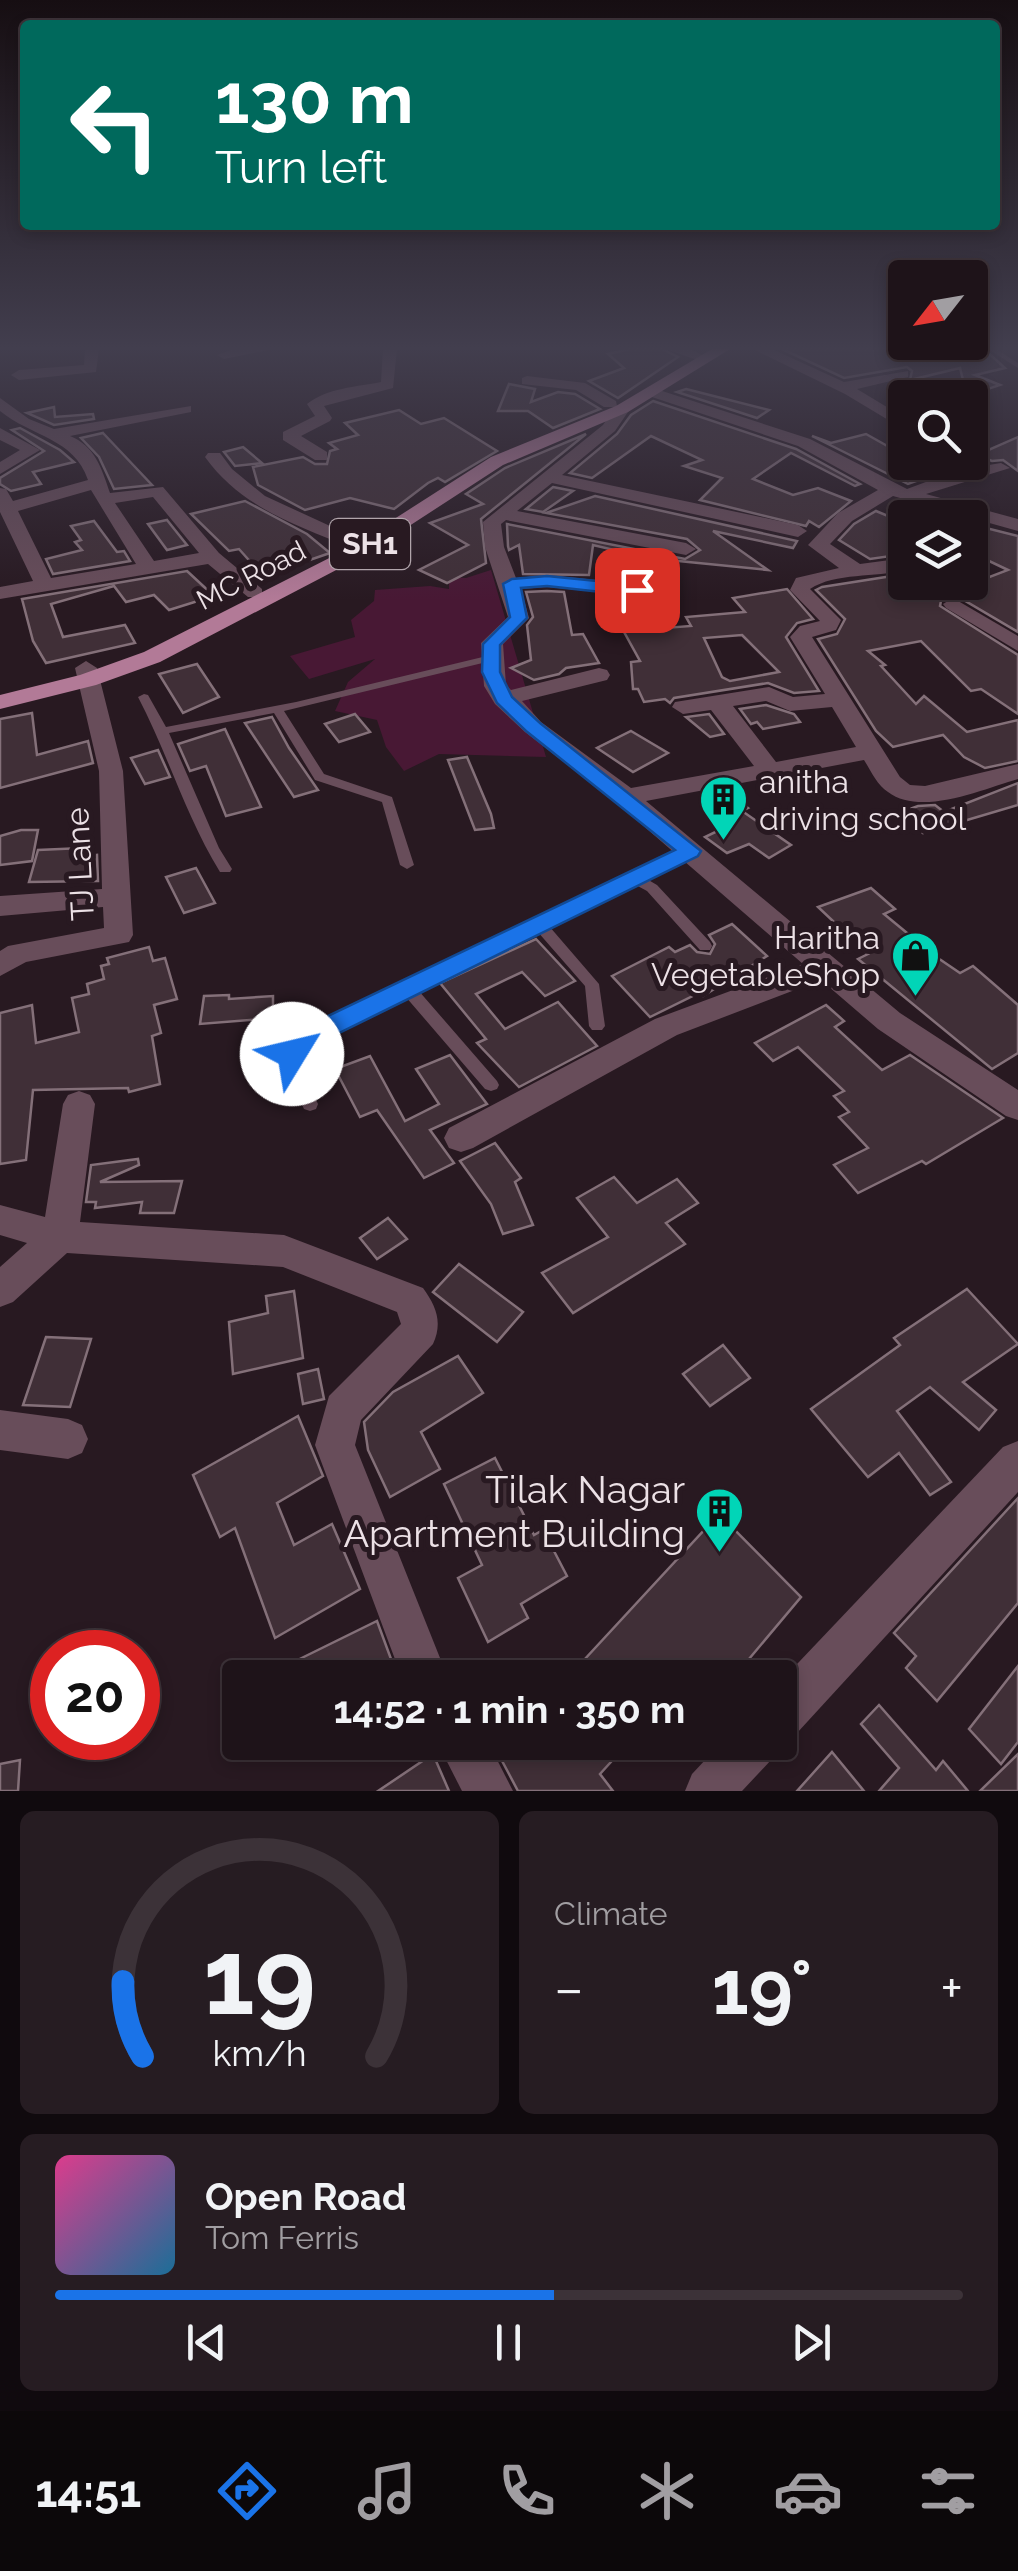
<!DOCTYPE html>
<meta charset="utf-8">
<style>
body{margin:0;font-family:Raleway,sans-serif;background:#261c22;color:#f1f3f6;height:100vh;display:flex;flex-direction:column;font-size:38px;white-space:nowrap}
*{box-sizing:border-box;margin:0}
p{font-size:32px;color:#a19ea2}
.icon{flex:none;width:55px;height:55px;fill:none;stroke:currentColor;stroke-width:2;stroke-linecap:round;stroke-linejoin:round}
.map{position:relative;height:1791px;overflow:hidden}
.drawer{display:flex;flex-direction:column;gap:20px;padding:20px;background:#100a0e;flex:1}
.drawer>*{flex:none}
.banner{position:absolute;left:20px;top:20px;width:980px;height:210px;border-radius:10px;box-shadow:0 5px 15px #0003,0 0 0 2px #3c3238;background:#00695c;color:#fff;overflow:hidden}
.needle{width:65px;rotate:239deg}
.tools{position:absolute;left:888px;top:260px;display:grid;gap:20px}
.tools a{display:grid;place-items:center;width:100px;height:100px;border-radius:10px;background:#1e1319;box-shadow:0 5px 15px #0003,0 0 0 2px #3c3238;font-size:50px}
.speed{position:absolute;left:30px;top:1630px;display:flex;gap:20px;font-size:50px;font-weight:700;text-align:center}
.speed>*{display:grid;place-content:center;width:130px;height:130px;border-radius:50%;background:#1e1319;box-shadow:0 5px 15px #0003,0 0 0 2px #3c3238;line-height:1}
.speed .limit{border:15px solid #d22;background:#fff;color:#111}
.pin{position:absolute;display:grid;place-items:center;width:85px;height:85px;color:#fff;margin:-42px;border-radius:20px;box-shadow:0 5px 15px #0006}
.me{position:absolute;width:110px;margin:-55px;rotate:54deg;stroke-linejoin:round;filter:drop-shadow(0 0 8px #0008)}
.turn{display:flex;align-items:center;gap:35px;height:210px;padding:0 30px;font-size:45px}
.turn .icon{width:130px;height:130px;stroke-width:2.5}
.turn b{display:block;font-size:70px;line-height:85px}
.big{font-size:75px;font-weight:700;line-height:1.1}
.drawer .card{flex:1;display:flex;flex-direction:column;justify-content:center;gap:15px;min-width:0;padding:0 35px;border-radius:15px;background:#261c22}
.drawer .dial{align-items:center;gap:0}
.dial svg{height:260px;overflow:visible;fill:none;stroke:#3c3238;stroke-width:7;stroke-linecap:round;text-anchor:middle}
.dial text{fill:#f1f3f6;stroke:none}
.song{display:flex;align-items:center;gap:30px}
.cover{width:120px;height:120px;border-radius:15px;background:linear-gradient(135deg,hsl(330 70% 55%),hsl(200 70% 35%))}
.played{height:10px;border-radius:5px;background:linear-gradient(90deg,#1a73e8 55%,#3c3238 55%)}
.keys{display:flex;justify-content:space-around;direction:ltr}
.heat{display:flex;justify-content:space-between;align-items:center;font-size:55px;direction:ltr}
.drawer .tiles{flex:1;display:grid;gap:20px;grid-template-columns:1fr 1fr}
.card:last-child{grid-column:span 2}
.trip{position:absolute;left:222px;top:1660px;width:575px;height:100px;border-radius:10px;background:#1e1319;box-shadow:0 5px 15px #0003,0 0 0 2px #3c3238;font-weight:700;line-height:100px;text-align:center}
.dock{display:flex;height:160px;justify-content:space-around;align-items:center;background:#0c080a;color:#a19ea2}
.dock .icon{width:70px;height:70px}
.dock .on{color:#1a73e8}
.dock b{font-size:45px;color:#f1f3f6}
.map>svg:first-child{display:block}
</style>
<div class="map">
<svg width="1018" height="1791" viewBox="0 0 1018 1791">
<rect width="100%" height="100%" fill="#281921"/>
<polygon fill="#481834" points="491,570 546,757 439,754 404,771 386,747 377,720 335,711 348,682 375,659 309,679 290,656 355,637 351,620 374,601 375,590 430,586 449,589 449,577 466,578"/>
<g fill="#402f37" stroke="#847079" stroke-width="2.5" fill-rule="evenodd">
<polygon points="630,349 662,349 678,357 618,398 589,381 624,368 608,354"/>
<polygon points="782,349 984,349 1005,368 975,375 1000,385 967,396 960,368 910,380 912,371 907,367 844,378"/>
<polygon points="509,384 535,389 531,402 558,392 575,394 600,409 553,428 528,411 498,411"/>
<polygon points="686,389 769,410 757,418 677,392"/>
<polygon points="653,401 796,449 860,484 855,486 791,453 753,479 793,495 818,488 851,501 819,527 809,521 806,526 700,500 722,478 684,466 702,460 651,436 592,478 570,473 617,434 631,415"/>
<polygon points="54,407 55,417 93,414 94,419 54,425 27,413"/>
<polygon points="399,410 421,424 444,418 497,451 445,482 438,478 428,483 394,509 350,498 305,510 258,485 253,467 303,457 315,464 327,464 330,451 337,449 329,443 358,435 345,423"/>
<polygon points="20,428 60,450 74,462 33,472 41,484 11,491 0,484 0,478 44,451 12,430"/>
<polygon points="103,433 152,485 114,489 99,457 81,438"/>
<polygon points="586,434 481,519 486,563 447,583 419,570 468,545 430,523 483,504 466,494 505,468"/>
<polygon points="866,434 905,456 905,462 917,462 914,464 933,475 908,484 812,436 831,443"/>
<polygon points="1018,437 1018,471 1003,460 992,461 977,455"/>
<polygon points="243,447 262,463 235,466 224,452"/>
<polygon points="553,487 573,491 543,512 526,509"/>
<polygon points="595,496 797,541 793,548 713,531 768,570 648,558 593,545 589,575 523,574 519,545 509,550 508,546 507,524 685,559 700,550 687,539 546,513"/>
<polygon points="245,501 307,534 330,553 263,576 239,549 229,551 191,514"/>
<polygon points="876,511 905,523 905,554 870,559 839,540 854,524"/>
<polygon points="167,520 187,545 167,550 148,524"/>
<polygon points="94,521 117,552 124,551 130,561 53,574 46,559 82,550 75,542 81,540 71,526"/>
<polygon points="970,524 1018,536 1018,632 955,595 941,601 940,606 1018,655 1018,714 981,689 971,691 921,641 868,651 885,665 881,666 916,704 924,696 967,732 1018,720 1018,761 985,768 964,757 943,735 893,747 876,731 818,639 837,634 845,619 816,590 822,587 905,574 905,582 933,582 945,594 1008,570 970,552"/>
<polygon points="187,571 214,596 169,610 154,595 126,602 114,586 51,604 63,637 125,625 135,643 46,663 33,641 22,599"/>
<path d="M787,589L813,619L797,623L786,637L819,691L794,693L768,683L674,698L670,703L665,699L644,702L638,689H633L631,662L640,661L612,610L640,607L652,629L691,626L686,617L745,612L733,598ZM742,635L779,672L730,681L722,677L704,638Z"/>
<polygon points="547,591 564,592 572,635 583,634 599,663 566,668 559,674 534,680 511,668 531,660 527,625 533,617 526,592"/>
<polygon points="197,664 219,697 183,713 159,674"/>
<polygon points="766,705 794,714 800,722 763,729 757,722 751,724 740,709"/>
<polygon points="32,713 37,755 88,741 93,763 0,788 0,719"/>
<polygon points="355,714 370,732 339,742 325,724"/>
<polygon points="709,714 724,734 710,737 686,717"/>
<polygon points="272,717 289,748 318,790 294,797 245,723"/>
<polygon points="225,729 261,807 226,816 206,766 190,771 178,744"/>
<polygon points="631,731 668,753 633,772 597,748"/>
<polygon points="158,750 170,777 145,784 131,758"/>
<polygon points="467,757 491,814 494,828 475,830 448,760"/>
<polygon points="1018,783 1018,805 923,833 899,813 918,806 935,805 944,812"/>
<polygon points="731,795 748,808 742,811 791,845 769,858 749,844 727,853 705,837 728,826 705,806"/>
<polygon points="21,830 38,830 32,861 0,865 0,836"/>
<polygon points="82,848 79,857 97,855 98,881 29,882 38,850"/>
<polygon points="196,868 215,903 184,913 166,877"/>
<polygon points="871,888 895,909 884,914 935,956 960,973 973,966 1018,1005 1018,1053 992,1069 858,959 868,954 818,907"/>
<polygon points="732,924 767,956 703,996 699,993 650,1017 612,976 669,947 675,952 690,945 697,952 710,954 715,944 709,935"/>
<polygon points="536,939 575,981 545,996 522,972 476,994 505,1029 558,1002 597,1046 519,1087 477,1043 486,1039 440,983"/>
<polygon points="149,947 153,961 165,958 177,999 154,1005 161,1033 152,1036 160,1084 129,1092 128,1088 33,1090 26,1160 0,1164 0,1013 32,1005 36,1043 79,1032 72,998 89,994 87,984 104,979 101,966 109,964 107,958"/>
<polygon points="229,995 229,999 273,996 273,1018 200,1024 204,996"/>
<polygon points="826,1005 844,1021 835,1027 882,1070 910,1055 1003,1118 926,1164 922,1161 858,1193 834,1165 868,1148 839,1117 849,1112 834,1096 844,1091 798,1047 773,1061 755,1043"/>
<polygon points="450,1055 487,1104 430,1130 454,1163 424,1178 377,1110 360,1117 335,1069 370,1056 405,1121 439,1104 416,1069"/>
<polygon points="495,1143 521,1178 515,1182 533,1225 503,1234 491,1204 460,1161"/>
<polygon points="138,1159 139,1165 100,1182 182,1181 174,1213 140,1213 142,1202 95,1208 96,1202 86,1202 91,1165"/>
<polygon points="614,1177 637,1203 677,1179 698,1203 666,1223 685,1244 573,1313 542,1273 608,1237 577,1198"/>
<polygon points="388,1218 407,1239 377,1259 360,1238"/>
<polygon points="459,1264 523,1312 497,1342 433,1292"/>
<polygon points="967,1289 1018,1344 963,1382 996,1410 979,1430 930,1387 897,1411 951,1482 930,1495 899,1453 868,1477 811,1409 900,1345 894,1338"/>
<polygon points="294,1291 303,1358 233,1374 229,1322 268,1313 266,1296"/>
<polygon points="46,1337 91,1339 70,1407 23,1405"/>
<polygon points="723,1345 750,1378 710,1406 683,1374"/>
<polygon points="458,1356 483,1393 421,1432 440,1469 390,1497 368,1450 364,1422 393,1392"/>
<polygon points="318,1369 324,1399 303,1404 298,1374"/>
<polygon points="298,1416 323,1476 277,1503 294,1545 332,1524 360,1589 275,1638 235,1528 220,1537 193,1475"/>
<polygon points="495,1458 534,1535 543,1530 567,1576 521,1604 528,1618 488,1642 458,1578 482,1565 444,1484"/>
<polygon points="1018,1498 1018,1603 937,1701 906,1668 916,1656 894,1633"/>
<polygon points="719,1514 801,1597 733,1678 598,1678 584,1660"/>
<polygon points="377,1621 398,1678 261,1678"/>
<polygon points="1018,1666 1018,1742 1001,1764 969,1729"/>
<polygon points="879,1705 936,1770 943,1761 968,1791 879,1791 899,1768 861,1724"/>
<polygon points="492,1742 629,1742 600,1774 613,1791 518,1791"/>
<polygon points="832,1752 864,1791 797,1791"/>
<polygon points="433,1754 449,1791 378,1791"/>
<polygon points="1018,1754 1018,1791 980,1791"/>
<polygon points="20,1760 18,1791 0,1791 0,1764"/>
</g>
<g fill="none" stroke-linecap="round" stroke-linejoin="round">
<g fill="#684d5a" fill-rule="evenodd">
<polygon points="988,349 996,349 1018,363 1018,368"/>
<path d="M491,655L495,656V660L284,711L324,774L392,797L414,865L407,869L400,865L382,802L315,780L274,713L169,733L219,848L232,869L230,872H220C186,817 168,754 138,697L144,694L148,695L166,727L296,702Z"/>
<polygon points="690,847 695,848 697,851 695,854 645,878 657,885 710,942 712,946 710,950 700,950 647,891 634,884 549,926 599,984 605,1026 602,1030 592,1030 589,1026 585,986 537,931 418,990 497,1081 499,1085 497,1089 491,1091 485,1089 405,996 321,1037 300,1056 303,1072 318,1104 316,1109 310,1111 304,1109 287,1072 284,1054 311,1029"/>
</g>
<g fill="#684d5a" fill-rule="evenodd">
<polygon points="85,349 99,349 96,372 19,380 11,375 19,370 84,365"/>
<polygon points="234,349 274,349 224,359 217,355"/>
<path d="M383,349H397L393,388L324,406L332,418L330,421L301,436L327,452V460H315L283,440V432L315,416L307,404C327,388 356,387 381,382Z"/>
<polygon points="666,349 690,349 704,356 697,360"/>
<polygon points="753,349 772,349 844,382 908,371 908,377 857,389 905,418 905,430 845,394"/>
<path d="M527,376L585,383L616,401L617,406L630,409L615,431L562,475L798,525L807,531L798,537L552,483L517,511L686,543L696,549L686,555L506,520L501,524L504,547L516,578L547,575L667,587L677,593L667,599L547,587L521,589L529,618L503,644L506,685L511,690L599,668L607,670L610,675L607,680L522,701L541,722L631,788L754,766L711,710L683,714L672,707L675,702L769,687L793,697L825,694L790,637L800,626L820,621L790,590L796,578L839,568L808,545L838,513L878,490L798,446L646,395V389H656L810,439L907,489L958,470L1001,463L1010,468L926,494L1018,519V531L893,496L852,521L830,544L860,564L905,558V570C875,578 836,572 810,589L841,620L836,630L812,637L900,777L910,785L925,786L1018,764V779C983,789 921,817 888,792C877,785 871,771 864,760L646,801L900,1013L1018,1090V1120L1006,1116L878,1029L821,980L677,1035L473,1148L461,1152L449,1148L444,1138L449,1128L655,1019L803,964L617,803L525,732L495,704L484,686L481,643L508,617L485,547L483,522L603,425L615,407H604L576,390L522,384V378ZM766,701L790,711L832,707L856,747L776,762L733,706Z"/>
<path d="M0,398L29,419L54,429L191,406V412L70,436C95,446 102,469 110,493L163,487L219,553L262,589V597H248L208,564L0,599V587L33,581L0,512V488L6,489L13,501L88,480C74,438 32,437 0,411ZM91,490L136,564L51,578L18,511ZM153,497L199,553L154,561L115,503Z"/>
<polygon points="0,428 40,450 0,474 0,462 20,450 0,440"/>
<path d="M208,453H220L232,469L265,496L367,543L364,547H350C295,525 241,507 205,457Z"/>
<polygon points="953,598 1018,636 1018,651 946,608 943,604"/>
<polygon points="86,661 97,668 123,771 133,935 129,942 26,962 0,976 0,951 8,946 104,928 103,907 0,916 0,896 102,889 99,771 75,668"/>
<path d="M79,1091L90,1095L95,1104L80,1222L284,1235L423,1288C436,1306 443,1322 433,1344L361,1420L355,1445L448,1678H402L315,1445L329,1396L401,1324L397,1312L283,1267L67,1253L13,1302L0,1307V1267L27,1243L0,1235V1205L45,1217L63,1104L68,1095Z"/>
<polygon points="0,1410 68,1419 82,1425 88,1439 82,1453 68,1459 0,1450"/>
<polygon points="1018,1441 1018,1492 797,1733 780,1740 780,1682 1003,1447"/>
<polygon points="437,1742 488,1742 513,1791 462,1791"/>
<polygon points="722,1742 779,1742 772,1759 742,1791 685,1791 692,1774"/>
</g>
<polygon fill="#b27a97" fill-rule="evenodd" points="712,349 730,349 628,412 503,465 363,556 160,662 96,685 0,709 0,695 80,675 144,652 349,548 491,457 616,406"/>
</g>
<linearGradient id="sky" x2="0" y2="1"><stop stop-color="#160e12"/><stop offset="0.58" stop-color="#423e4e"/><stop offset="1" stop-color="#423e4e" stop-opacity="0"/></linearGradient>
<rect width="1018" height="600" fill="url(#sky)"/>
<polygon fill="#1a73e8" stroke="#114b97" stroke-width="2.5" points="547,576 637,585 646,590 637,596 547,586 521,588 527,618 500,645 500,672 512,697 540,723 701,851 698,856 325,1040 301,1061 283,1061 279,1054 307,1026 675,850 526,731 497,703 482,672 483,644 510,617 503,584 512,579"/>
<defs>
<symbol id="building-pin" viewBox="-11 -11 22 30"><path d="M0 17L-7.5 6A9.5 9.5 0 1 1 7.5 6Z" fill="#01d5b7" stroke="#281921"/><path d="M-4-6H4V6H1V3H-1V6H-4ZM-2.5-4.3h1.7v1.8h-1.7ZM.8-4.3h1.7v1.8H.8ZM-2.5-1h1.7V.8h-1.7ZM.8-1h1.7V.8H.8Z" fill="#111"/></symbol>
<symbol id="shop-pin" viewBox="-11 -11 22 30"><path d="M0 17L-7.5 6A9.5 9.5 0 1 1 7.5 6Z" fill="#01d5b7" stroke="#281921"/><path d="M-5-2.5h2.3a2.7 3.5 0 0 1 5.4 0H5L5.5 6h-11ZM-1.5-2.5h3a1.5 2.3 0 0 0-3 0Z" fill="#111"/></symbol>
</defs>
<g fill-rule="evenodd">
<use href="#building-pin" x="696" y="772" width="55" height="75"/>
<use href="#shop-pin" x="888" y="928" width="55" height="75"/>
<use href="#building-pin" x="692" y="1484" width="55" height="75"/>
</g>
<g text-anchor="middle" stroke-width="10" stroke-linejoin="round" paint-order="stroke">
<g font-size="28" fill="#ece1e6" stroke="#281921">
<text transform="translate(251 575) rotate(-27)" y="10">MC Road</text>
</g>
<rect fill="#281921" stroke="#b1a5ab" stroke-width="2.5" x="330" y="519" width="80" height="50" rx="8"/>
<g font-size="30" font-weight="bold" fill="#ece1e6">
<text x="370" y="554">SH1</text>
</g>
<g font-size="32" fill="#ece1e6" stroke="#281921" text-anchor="start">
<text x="759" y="793">anitha<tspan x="759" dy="37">driving school</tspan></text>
<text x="880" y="949" text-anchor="end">Haritha<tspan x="880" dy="37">VegetableShop</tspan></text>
</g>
<g font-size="32" fill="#ece1e6" stroke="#281921">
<text transform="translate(80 864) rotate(-93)" y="11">TJ Lane</text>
</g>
<g font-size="38" fill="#ece1e6" stroke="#281921" text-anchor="end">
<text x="685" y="1503">Tilak Nagar<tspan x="685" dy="44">Apartment Building</tspan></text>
</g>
</g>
</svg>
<div class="tools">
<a><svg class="needle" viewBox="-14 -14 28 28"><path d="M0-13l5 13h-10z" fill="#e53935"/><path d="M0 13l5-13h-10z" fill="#a19ea2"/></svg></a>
<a><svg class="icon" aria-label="search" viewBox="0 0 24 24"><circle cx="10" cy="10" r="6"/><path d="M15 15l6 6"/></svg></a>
<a><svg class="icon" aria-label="layers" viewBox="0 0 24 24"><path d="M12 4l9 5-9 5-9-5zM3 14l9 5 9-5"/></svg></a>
</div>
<div class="speed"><div class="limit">20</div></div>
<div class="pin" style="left:637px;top:590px;background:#d93025"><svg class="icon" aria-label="arrive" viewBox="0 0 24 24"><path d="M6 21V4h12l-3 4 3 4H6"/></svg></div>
<svg class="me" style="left:292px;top:1054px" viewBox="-20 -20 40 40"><circle r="19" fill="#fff"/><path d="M0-13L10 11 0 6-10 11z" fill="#1a73e8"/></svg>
<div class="trip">14:52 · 1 min · 350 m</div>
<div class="banner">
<div class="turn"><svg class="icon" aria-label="left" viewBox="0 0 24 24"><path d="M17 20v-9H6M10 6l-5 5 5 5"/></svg><div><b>130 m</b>Turn left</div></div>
</div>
</div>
<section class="drawer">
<div class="tiles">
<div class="card dial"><svg viewBox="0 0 100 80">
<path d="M14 69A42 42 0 1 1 86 69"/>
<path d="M14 69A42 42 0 0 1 8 46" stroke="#1a73e8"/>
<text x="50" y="56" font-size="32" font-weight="700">19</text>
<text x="50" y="72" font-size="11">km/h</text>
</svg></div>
<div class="card"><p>Climate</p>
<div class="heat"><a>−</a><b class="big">19°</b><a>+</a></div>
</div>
<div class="card">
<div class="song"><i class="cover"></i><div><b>Open Road</b><p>Tom Ferris</p></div></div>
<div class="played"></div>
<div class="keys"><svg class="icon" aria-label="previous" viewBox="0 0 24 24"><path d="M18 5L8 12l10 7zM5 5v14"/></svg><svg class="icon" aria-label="pause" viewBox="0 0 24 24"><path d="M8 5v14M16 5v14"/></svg><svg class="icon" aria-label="next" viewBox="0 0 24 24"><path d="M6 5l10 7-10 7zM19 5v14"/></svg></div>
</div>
</div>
</section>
<nav class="dock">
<b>14:51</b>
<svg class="icon on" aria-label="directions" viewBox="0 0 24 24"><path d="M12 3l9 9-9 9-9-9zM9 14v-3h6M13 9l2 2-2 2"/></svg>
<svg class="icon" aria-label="music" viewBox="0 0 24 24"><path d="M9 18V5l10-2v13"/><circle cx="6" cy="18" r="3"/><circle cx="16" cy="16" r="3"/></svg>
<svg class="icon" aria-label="phone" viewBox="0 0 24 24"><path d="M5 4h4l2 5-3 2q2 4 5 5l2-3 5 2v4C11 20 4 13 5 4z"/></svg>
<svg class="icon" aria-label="climate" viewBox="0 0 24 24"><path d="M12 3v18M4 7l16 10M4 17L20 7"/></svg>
<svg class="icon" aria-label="car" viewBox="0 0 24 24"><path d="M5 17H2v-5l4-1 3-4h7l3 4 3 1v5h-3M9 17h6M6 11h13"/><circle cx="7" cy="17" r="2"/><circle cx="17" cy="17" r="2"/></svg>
<svg class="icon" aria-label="filters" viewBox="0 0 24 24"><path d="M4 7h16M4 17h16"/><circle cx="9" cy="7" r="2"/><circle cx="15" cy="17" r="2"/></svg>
</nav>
